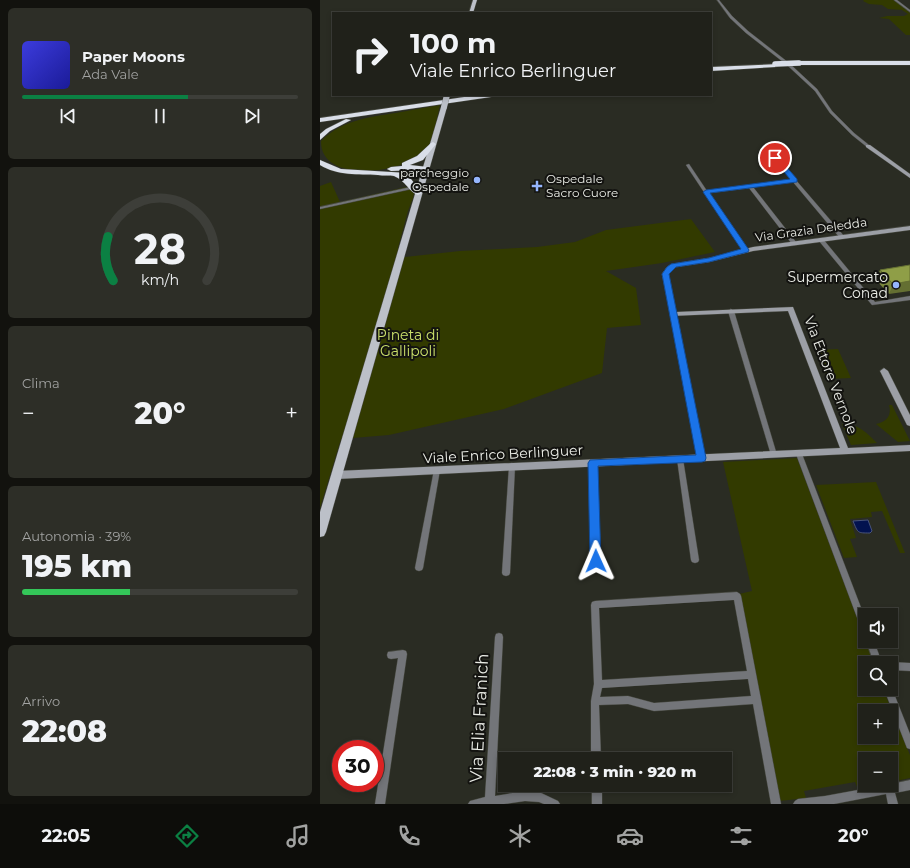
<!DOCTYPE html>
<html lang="it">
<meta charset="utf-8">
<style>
body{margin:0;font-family:Montserrat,sans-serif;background:#2d2e27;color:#f1f3f6;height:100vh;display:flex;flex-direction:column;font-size:15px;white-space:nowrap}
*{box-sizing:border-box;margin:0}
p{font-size:13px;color:#a2a3a2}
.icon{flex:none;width:22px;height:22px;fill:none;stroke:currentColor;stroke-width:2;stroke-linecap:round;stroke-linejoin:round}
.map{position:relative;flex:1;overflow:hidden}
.details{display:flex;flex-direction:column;gap:8px;padding:8px;background:#12120e;width:320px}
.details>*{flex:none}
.hud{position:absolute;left:12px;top:12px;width:380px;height:84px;border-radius:0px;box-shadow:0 2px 6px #0003,0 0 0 1px #3d3e39;background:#20211a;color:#f1f3f6;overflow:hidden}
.buttons{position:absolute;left:538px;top:608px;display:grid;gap:8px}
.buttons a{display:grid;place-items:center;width:40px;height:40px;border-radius:0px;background:#20211a;box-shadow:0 2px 6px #0003,0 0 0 1px #3d3e39;font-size:20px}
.speed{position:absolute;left:12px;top:740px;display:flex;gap:8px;font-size:20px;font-weight:700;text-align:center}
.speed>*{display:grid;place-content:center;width:52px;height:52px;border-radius:50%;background:#20211a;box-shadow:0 2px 6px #0003,0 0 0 1px #3d3e39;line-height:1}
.speed .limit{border:6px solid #d22;background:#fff;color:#111}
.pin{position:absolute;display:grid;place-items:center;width:34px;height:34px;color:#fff;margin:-17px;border:2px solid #fff;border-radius:50%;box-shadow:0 1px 4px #0007}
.me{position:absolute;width:44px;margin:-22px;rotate:359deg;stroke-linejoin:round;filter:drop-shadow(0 0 3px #0008)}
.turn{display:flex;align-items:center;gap:14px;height:84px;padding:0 12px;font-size:18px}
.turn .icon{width:52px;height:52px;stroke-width:2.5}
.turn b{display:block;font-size:28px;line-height:34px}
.big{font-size:30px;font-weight:800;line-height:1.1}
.details .tile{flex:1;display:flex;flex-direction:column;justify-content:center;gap:6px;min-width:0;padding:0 14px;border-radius:6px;background:#2d2e27}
.details .dial{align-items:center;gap:0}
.dial svg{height:104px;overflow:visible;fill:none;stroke:#3d3e39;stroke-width:7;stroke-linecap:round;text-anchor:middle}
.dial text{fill:#f1f3f6;stroke:none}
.song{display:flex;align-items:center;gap:12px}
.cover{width:48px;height:48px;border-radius:6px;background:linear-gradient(135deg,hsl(240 70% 55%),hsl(240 70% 35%))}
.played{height:4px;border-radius:2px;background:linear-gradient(90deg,#0b8043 60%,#3d3e39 60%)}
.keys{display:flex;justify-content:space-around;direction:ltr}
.heat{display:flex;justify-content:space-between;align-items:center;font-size:22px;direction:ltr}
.charge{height:6px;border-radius:3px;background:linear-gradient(90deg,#34c759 39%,#3d3e39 0)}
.trip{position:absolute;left:178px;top:752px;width:234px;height:40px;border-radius:0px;background:#20211a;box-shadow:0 2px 6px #0003,0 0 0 1px #3d3e39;font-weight:800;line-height:40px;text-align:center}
.tab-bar{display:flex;height:64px;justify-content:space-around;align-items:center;background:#0d0d0a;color:#a2a3a2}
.tab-bar .icon{width:28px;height:28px}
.tab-bar .on{color:#0b8043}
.tab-bar b{font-size:18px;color:#f1f3f6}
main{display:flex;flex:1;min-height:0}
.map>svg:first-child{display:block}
</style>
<main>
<section class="details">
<div class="tile">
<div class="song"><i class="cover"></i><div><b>Paper Moons</b><p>Ada Vale</p></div></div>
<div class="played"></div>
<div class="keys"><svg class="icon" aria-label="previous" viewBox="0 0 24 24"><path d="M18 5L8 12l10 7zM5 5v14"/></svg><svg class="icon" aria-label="pause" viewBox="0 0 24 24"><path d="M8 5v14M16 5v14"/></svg><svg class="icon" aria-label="next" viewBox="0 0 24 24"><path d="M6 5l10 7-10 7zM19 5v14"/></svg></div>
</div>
<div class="tile dial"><svg viewBox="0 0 100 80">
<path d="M14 69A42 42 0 1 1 86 69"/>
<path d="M14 69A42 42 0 0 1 10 35" stroke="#0b8043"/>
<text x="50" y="56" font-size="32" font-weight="700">28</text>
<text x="50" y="72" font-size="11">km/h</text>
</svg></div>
<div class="tile"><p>Clima</p>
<div class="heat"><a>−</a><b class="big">20°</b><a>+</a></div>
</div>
<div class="tile"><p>Autonomia · 39%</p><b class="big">195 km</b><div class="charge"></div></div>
<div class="tile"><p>Arrivo</p><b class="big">22:08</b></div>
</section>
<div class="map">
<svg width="590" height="804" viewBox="0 0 590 804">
<rect width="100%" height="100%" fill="#2a2c23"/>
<g fill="#323a00" fill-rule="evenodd">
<polygon points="544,0 574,0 590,12 590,35 586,35 569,19 559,18 567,16 584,16 588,14 582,10 568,9 562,5 549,4 543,1"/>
<path d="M120,105C117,117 114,139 107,149C90,173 0,186 1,141C23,119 51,117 81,112C94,110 107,107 120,105Z"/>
<polygon points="11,182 20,202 90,186 94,193 93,198 88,211 78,248 85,257 140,251 217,247 255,242 286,230 371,219 395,252 342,263 286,271 316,288 321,325 287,328 282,373 184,409 69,435 21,439 0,508 0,186"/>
<polygon points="518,349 531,378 508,379 496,350"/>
<path d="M569,405H572L590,441L578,442L556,424C567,422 572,415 569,405Z"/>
<path d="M522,424C538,423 547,433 557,443L531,445Z"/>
<path d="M477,458L554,663H545V689H563L590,755V778L571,782V759H545V785H557L538,789L535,782L484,791L486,798L460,801L419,594L432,591L403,462ZM545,711H571V737H545Z"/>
<polygon points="556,482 585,553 580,553 562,511 551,512 552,517 530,519 536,538 530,539 537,557 524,558 496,485"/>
</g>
<path fill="#02124f" stroke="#48537c" d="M548,520L552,531L550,533C537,533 538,533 533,521Z"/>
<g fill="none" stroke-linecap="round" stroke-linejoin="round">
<defs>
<g id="street">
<polygon points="397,0 399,0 412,16 428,31 469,63 497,89 512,111 534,133 549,145 549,147 547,147 532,135 510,113 495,91 467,65 426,33 410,18"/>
<polygon points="574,0 577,0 590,10 590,12"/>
<polygon points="454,157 456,157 524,236 524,238 520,238 473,182 433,187 476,242 476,244 472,244 429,188 389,193 427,250 425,251 423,251 366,165 369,164 387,191 472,180 454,159"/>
<polygon points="95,186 96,186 96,188 0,209 0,207"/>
<polygon points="499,239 503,239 555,302 590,296 590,300 552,305 499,241"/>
<polygon points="411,309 414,311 457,455 456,457 452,457 451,455 408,311"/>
<polygon points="353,312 356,314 385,458 384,460 380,460 379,458 350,314"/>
<polygon points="477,452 481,452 482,454 545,618 545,632 542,631 541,628 476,454"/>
<polygon points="360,456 362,457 363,459 379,560 378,562 375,563 372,562 371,560 357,459 358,457"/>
<polygon points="273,460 275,461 276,463 280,561 279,563 276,564 273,563 272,561 270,463 271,461"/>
<polygon points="192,463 194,464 195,466 190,573 189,575 186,576 183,575 182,573 189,466 190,464"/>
<polygon points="117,467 119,468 120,470 103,568 102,570 99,571 96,570 95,568 114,470 115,468"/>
<path d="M417,592L420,594L421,596L461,804H451L433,704L334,711L308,704L279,705L281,759H271V701L274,684L271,605L272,602L275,601ZM414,600L427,671L282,680L279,608ZM428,679L431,696L334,703L308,696L280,697L282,688Z"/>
<polygon points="179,633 182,634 183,637 175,796 205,791 219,792 238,801 240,804 224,804 219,802 205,801 184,804 148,804 150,801 165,797 175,637 176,634"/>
<polygon points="546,641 554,641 562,663 554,663"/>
<polygon points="83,650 86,651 87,654 65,804 55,804 78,658 71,659 68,658 67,655 68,652"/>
<polygon points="571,662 590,663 590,671 571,670 571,663 568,663"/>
<polygon points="571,686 590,734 590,749 587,748 564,689 571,689"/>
<polygon points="590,780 590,790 575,793 578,804 568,804 566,794 514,804 473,804 475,801 478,799 505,796 565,785 571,785 571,784"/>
<rect x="272" y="785" width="10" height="19"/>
</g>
<g id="secondary">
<polygon points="546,145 550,145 590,174 590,178 546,147"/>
<polygon points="590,226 590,230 433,251 389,262 356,267 351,269 348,274 356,312 473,307 528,448 590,445 590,451 17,479 14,477 13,475 14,473 17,471 520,448 468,311 351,316 342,274 347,267 352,264 389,258 433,247"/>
<polygon points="564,368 568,371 590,415 590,426 587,425 560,371"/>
</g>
<g id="primary">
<polygon points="153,0 157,0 153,13 149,13"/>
<polygon points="124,105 127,107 6,532 4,536 0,537 0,512 121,107"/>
</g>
<g id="highway">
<polygon points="590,61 590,65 479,65 476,63 479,61"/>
<polygon points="458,64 458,66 456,67 391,71 391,67"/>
<polygon points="158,95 174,95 171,97 0,122 0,118"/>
<polygon points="26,119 31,120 10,131 0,140 0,134 6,129"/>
<path d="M113,142L116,144L103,160L90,165L108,167L110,170L109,172L96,176L86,177L91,179L102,193L98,195C90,193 85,180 74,176C70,175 63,176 58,175C38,174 18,176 0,165V160L21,169L88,173L99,170L71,171L67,169L71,167L82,166V163L97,156L111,143Z"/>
</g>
</defs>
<use href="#street" stroke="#45473e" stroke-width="1"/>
<use href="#secondary" stroke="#45473e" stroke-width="1"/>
<use href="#primary" stroke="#45473e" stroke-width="1"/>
<use href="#highway" stroke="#45473e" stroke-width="1"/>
<use href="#street" fill="#737579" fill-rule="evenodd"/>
<use href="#secondary" fill="#9c9fa6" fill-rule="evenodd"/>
<use href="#primary" fill="#bcc0c8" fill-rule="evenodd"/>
<use href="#highway" fill="#d9dee8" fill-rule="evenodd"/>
<defs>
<polyline id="primary-bridge" points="124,107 127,95"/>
<polyline id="highway-bridge" points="455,64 479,63"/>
</defs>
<use href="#primary-bridge" stroke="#45473e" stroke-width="6" stroke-linecap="butt"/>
<use href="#highway-bridge" stroke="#45473e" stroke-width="6" stroke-linecap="butt"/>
<use href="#primary-bridge" stroke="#bcc0c8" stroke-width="6"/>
<use href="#highway-bridge" stroke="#d9dee8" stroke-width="5.5"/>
</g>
<polygon fill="#7b883d" points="590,265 569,294 556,280 560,270"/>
<polygon fill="#646f32" points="590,281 590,291 569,294 573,284"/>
<polygon fill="#8f9e47" stroke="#646f32" points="590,265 590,281 573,284 560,270"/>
<polygon fill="#1a73e8" stroke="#114b97" points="453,156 457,156 477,179 477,182 390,193 429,250 428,252 389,262 356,267 349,274 386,458 385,461 382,462 278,466 281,561 280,565 276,566 272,565 270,561 268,463 270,460 376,455 342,274 347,267 351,264 389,258 421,249 383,192 386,190 470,179 453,159"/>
<g fill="#95b6fd" stroke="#131310" stroke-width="1.5">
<circle cx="157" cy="180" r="4"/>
<path d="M215 180h4v4h4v4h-4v4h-4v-4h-4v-4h4z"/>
<circle cx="576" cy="285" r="4"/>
</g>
<g text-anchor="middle" stroke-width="4" stroke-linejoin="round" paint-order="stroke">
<g font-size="12" fill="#eaece6" stroke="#131310" text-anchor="end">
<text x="149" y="177">parcheggio<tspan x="149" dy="14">Ospedale</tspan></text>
<text x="226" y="183" text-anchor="start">Ospedale<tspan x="226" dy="14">Sacro Cuore</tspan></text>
</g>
<g font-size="12" fill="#eaece6" stroke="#131310">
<text transform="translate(491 230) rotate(-8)" y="4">Via Grazia Deledda</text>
</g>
<g font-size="14" fill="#eaece6" stroke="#131310" text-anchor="end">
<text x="568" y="282">Supermercato<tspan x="568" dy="16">Conad</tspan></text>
</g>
<g font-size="14" fill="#cbe06b" stroke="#131310">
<text x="88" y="340">Pineta di<tspan x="88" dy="16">Gallipoli</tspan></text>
</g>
<g font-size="14" fill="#eaece6" stroke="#131310">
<text transform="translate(511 375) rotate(69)" y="5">Via Ettore Vernole</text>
<text transform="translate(183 454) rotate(-3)" y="5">Viale Enrico Berlinguer</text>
</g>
<g font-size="17" fill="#eaece6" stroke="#131310">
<text transform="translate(159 718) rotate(-87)" y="6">Via Elia Franich</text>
</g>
</g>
</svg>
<div class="buttons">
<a><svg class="icon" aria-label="sound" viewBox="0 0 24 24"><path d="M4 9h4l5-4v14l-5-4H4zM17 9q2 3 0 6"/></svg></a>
<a><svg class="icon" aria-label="search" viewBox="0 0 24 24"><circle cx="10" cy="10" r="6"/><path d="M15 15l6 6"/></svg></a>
<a>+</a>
<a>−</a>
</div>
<div class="speed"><div class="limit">30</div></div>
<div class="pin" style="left:455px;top:158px;background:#d93025"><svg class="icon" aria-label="arrive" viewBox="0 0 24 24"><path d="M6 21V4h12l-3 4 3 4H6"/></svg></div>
<svg class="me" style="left:276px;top:561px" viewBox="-20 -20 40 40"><path d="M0-17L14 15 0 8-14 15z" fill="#1a73e8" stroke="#fff" stroke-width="4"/></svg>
<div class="trip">22:08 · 3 min · 920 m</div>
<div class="hud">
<div class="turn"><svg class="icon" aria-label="right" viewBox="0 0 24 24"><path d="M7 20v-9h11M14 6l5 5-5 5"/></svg><div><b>100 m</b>Viale Enrico Berlinguer</div></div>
</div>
</div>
</main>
<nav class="tab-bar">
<b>22:05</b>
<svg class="icon on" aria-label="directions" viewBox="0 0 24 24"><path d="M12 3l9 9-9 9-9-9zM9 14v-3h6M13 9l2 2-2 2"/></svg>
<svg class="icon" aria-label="music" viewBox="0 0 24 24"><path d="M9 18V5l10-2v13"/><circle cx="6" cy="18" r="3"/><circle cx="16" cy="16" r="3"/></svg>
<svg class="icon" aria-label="phone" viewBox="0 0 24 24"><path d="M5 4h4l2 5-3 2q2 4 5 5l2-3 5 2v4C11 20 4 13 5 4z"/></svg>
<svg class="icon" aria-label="climate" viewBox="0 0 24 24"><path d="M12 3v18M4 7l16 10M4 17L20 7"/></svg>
<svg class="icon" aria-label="car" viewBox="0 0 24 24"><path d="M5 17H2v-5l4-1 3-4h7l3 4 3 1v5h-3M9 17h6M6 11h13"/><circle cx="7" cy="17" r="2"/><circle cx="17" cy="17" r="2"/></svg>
<svg class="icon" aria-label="filters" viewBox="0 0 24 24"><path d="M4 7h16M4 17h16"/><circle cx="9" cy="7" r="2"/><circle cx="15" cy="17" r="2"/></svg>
<b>20°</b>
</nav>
